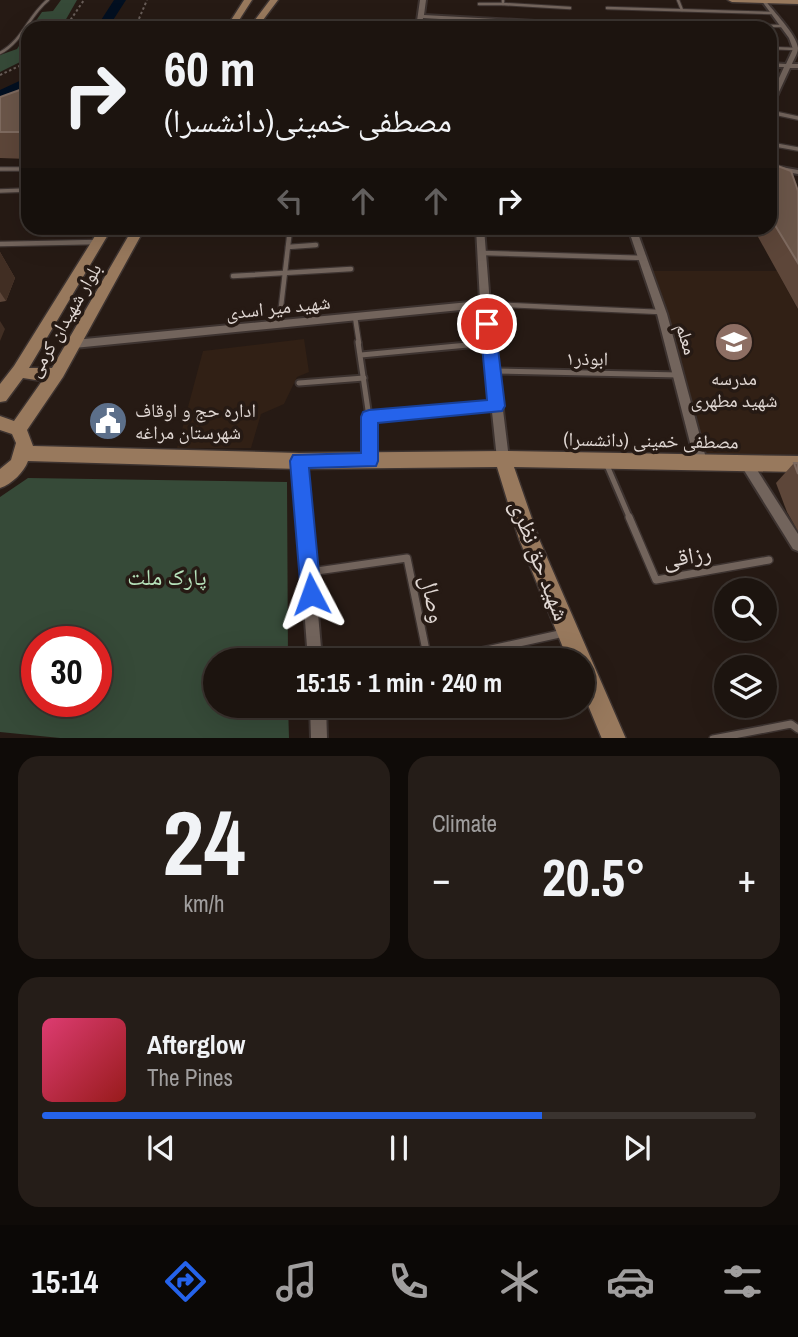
<!DOCTYPE html>
<meta charset="utf-8">
<style>
body{margin:0;font-family:"Archivo Narrow","Noto Naskh Arabic",sans-serif;background:#251d18;color:#f1f3f6;height:100vh;display:flex;flex-direction:column;font-size:26px;white-space:nowrap}
*{box-sizing:border-box;margin:0}
p{font-size:23px;color:#a09e9e}
.icon{flex:none;width:38px;height:38px;fill:none;stroke:currentColor;stroke-width:2;stroke-linecap:round;stroke-linejoin:round}
.map{position:relative;height:738px;overflow:hidden}
.panel{display:flex;flex-direction:column;gap:18px;padding:18px;background:#0f0b08;flex:1}
.panel>*{flex:none}
.hud{position:absolute;left:21px;top:21px;width:756px;height:214px;border-radius:21px;box-shadow:0 7px 28px #0002,0 0 0 2px #3a332f;background:#1c140f;color:#f1f3f6;overflow:hidden}
.tools{position:absolute;left:714px;top:578px;display:grid;gap:14px}
.tools a{display:grid;place-items:center;width:63px;height:63px;border-radius:50%;background:#1c140f;box-shadow:0 7px 28px #0002,0 0 0 2px #3a332f;font-size:35px}
.speed{position:absolute;left:21px;top:626px;display:flex;gap:14px;font-size:35px;font-weight:700;text-align:center}
.speed>*{display:grid;place-content:center;width:91px;height:91px;border-radius:50%;background:#1c140f;box-shadow:0 7px 28px #0002,0 0 0 2px #3a332f;line-height:1}
.speed .limit{border:10px solid #d22;background:#fff;color:#111}
.pin{position:absolute;display:grid;place-items:center;width:60px;height:60px;color:#fff;margin:-30px;border:4px solid #fff;border-radius:50%;box-shadow:0 2px 7px #0007}
.me{position:absolute;width:77px;margin:-38px;rotate:356deg;stroke-linejoin:round;filter:drop-shadow(0 0 5px #0008)}
.turn{display:flex;align-items:center;gap:24px;height:147px;padding:0 28px;font-size:32px}
.turn .icon{width:91px;height:91px;stroke-width:2.5}
.turn b{display:block;font-size:49px;line-height:60px}
.lanes{display:flex;align-items:center;height:66px;padding:0 28px;background:#0003;justify-content:center;gap:35px;direction:ltr}
.lanes .off{opacity:.35}
.big{font-size:52px;font-weight:700;line-height:1.1}
.panel .tile{flex:1;display:flex;flex-direction:column;justify-content:center;gap:10px;min-width:0;padding:0 24px;border-radius:21px;background:#251d18}
.panel .dial{align-items:center;gap:0}
.dial b{font-size:91px;line-height:1}
.song{display:flex;align-items:center;gap:21px}
.cover{width:84px;height:84px;border-radius:10px;background:linear-gradient(135deg,hsl(340 70% 55%),hsl(0 70% 35%))}
.played{height:7px;border-radius:4px;background:linear-gradient(90deg,#2563eb 70%,#3a332f 70%)}
.keys{display:flex;justify-content:space-around;direction:ltr}
.heat{display:flex;justify-content:space-between;align-items:center;font-size:38px;direction:ltr}
.panel .tiles{flex:1;display:grid;gap:18px;grid-template-columns:1fr 1fr}
.tile:last-child{grid-column:span 2}
.trip{position:absolute;left:203px;top:648px;width:392px;height:70px;border-radius:35px;background:#1c140f;box-shadow:0 7px 28px #0002,0 0 0 2px #3a332f;font-weight:700;line-height:70px;text-align:center}
.dock{display:flex;height:112px;justify-content:space-around;align-items:center;background:#0b0806;color:#a09e9e}
.dock .icon{width:49px;height:49px}
.dock .current{color:#2563eb}
.dock b{font-size:32px;color:#f1f3f6}
.map>svg:first-child{display:block}
</style>
<div class="map">
<svg width="798" height="739" viewBox="0 0 798 739">
<rect width="100%" height="100%" fill="#261a14"/>
<g fill="#312015">
<polygon points="648,271 777,271 798,310 798,458 701,462"/>
<polygon points="304,339 309,372 297,377 284,404 261,414 251,448 177,448 203,351"/>
</g>
<g fill="#364a38" fill-rule="evenodd">
<polygon points="61,0 77,0 61,28 31,28 42,12 53,11"/>
<polygon points="28,32 28,58 0,72 0,55 17,49"/>
<path d="M28,478L287,482L288,660H215V705H288L289,738L70,739L0,732V497ZM37,642H96V702H37Z"/>
</g>
<g fill="none" stroke-linecap="round" stroke-linejoin="round">
<g fill="#020f20" fill-rule="evenodd">
<polygon points="114,0 126,0 108,28 96,28"/>
<polygon points="28,77 28,86 0,99 0,90"/>
</g>
<defs>
<g id="lane-far4">
<polyline points="503,0 503,4 570,8"/>
<polyline points="678,0 682,10"/>
<polyline points="479,4 503,4"/>
<polyline points="607,8 771,13"/>
<polyline points="724,25 781,26"/>
<polyline points="770,48 796,49"/>
<path d="M0,53C23,41 28,16 48,0"/>
</g>
<g id="lane-far3">
<polyline points="770,112 798,118"/>
<polyline points="770,144 798,149"/>
<polyline points="0,169 28,169"/>
<polyline points="0,191 28,190"/>
</g>
<g id="lane-far2">
<polyline points="240,232 308,228"/>
<polyline points="0,244 98,242"/>
<polyline points="288,247 316,245"/>
<polyline points="483,253 644,258"/>
<polyline points="233,276 351,269"/>
<polyline points="485,304 660,312"/>
<polyline points="355,317 359,343"/>
<polyline points="279,324 290,229"/>
<polyline points="486,343 489,343"/>
</g>
<g id="lane-far1">
<polyline points="358,342 369,417 369,460"/>
<polyline points="361,355 489,343"/>
<polyline points="493,371 679,375"/>
<polyline points="299,383 364,378"/>
<polyline points="369,417 496,406"/>
<polyline points="606,463 630,519"/>
</g>
<g id="lane">
<polyline points="629,517 656,580 769,560"/>
<polyline points="310,572 407,558 428,660"/>
<polyline points="441,660 564,633"/>
<polyline points="713,739 791,724 798,729"/>
</g>
<g id="street">
<polygon points="420,0 426,0 424,15 627,26 630,28 598,28 423,18 422,28 416,28"/>
<path d="M761,0H765C773,11 797,35 798,48C798,53 794,59 792,64H798V68H790L773,105L770,107V98L784,67H770V63L786,64L793,49L789,38Z"/>
<polygon points="770,165 798,170 798,174 770,169"/>
<polygon points="476,228 484,228 490,304 509,459 507,463 503,464 499,463 497,459 481,308 74,348 69,344 74,340 480,301"/>
<polygon points="628,228 636,228 667,314 707,462 705,466 701,467 697,466 695,462 657,314"/>
<polygon points="299,456 303,457 305,461 322,660 308,660 293,461 295,457"/>
<polygon points="746,458 750,459 798,534 798,551 793,549 742,467 740,463 742,459"/>
<polygon points="310,705 326,705 327,739 311,739"/>
</g>
<g id="secondary">
<polygon points="244,0 252,0 234,28 226,28"/>
<polygon points="270,0 278,0 257,28 249,28"/>
<polygon points="728,0 798,0 798,4 732,2"/>
<path d="M100,228H112L29,368H52L133,228H145L63,377L27,430L33,446L299,453L503,451L798,456V472L514,467L539,539L626,739H602L583,693V660H568L519,539L497,467L299,469L28,461C24,472 12,484 0,488V469L11,460L16,443L12,434L0,430V416L14,421L42,381L23,378L6,401L0,402V384L14,366Z"/>
</g>
</defs>
<use href="#lane-far4" stroke="#3d3330" stroke-width="4.5"/>
<use href="#lane-far3" stroke="#3d3330" stroke-width="6"/>
<use href="#lane-far2" stroke="#3d3330" stroke-width="7"/>
<use href="#lane-far1" stroke="#3d3330" stroke-width="9"/>
<use href="#lane" stroke="#3d3330" stroke-width="10"/>
<use href="#street" stroke="#3d3330" stroke-width="4"/>
<use href="#secondary" stroke="#3d3330" stroke-width="3"/>
<g stroke="#685d58" stroke-width="2" stroke-dasharray="2.5 2.5" stroke-linecap="butt">
<polyline points="65,28 84,0"/>
<polyline points="135,28 147,0"/>
<polyline points="0,75 28,62"/>
</g>
<use href="#lane-far4" stroke="#72645c" stroke-width="2.5"/>
<use href="#lane-far3" stroke="#72645c" stroke-width="3.5"/>
<use href="#lane-far2" stroke="#72645c" stroke-width="4.5"/>
<use href="#lane-far1" stroke="#72645c" stroke-width="5"/>
<use href="#lane" stroke="#72645c" stroke-width="7"/>
<use href="#street" fill="#72645c" fill-rule="evenodd"/>
<use href="#secondary" fill="#98795d" fill-rule="evenodd"/>
</g>
<g fill="#5d4639">
<polygon points="28,87 28,159 0,158 0,97"/>
<polygon points="770,163 798,191 798,309 757,235 707,235 703,228 665,228 770,228"/>
<polygon points="0,252 15,278 6,301 0,302"/>
<polygon points="794,463 798,463 798,531 787,512 776,483"/>
</g>
<g fill="#412e23">
<polygon points="0,252 15,278 6,301 0,292"/>
<polygon points="0,321 5,329 0,341"/>
</g>
<g fill="#6b5649" stroke="#7e6a5f" stroke-width="2">
<polygon points="125,24 192,25 191,28 122,28"/>
<polygon points="28,87 28,132 0,132 0,97"/>
<polygon points="770,163 791,171 798,191 798,263 770,217"/>
<polygon points="794,463 798,463 798,474"/>
</g>
<polygon fill="#2563eb" stroke="#184099" stroke-width="2" points="487,318 495,324 505,406 502,411 378,423 378,461 376,466 309,468 321,594 318,601 311,604 304,601 301,594 290,461 293,455 361,453 361,417 363,412 369,410 487,400 480,324"/>
<defs>
<symbol id="school-disc" viewBox="-11 -11 22 22"><circle r="9.5" fill="#8d6e63" stroke="#261a14"/><path d="M0-5L7-2L0 1L-7-2ZM-4 1L0 2.5L4 1V4Q0 6-4 4Z" fill="#fff"/></symbol>
<symbol id="civic-disc" viewBox="-11 -11 22 22"><circle r="9.5" fill="#5c6f8a" stroke="#261a14"/><path d="M-.6-6.5H3V-4.5H.6V-3L4-1V1h2V6H-6V1h2V-1L-.6-3ZM-1.2 2.5V6h2.4V2.5Z" fill="#fff"/></symbol>
</defs>
<g fill-rule="evenodd">
<use href="#school-disc" x="712" y="320" width="44" height="44"/>
<use href="#civic-disc" x="86" y="399" width="44" height="44"/>
</g>
<g text-anchor="middle" stroke-width="7" stroke-linejoin="round" paint-order="stroke">
<g font-size="19" fill="#e1d8d4" stroke="#261a14">
<text transform="translate(278 307) rotate(-6)" y="7">شهید میر اسدی</text>
<text transform="translate(64 320) rotate(-60)" y="7">بلوار شهیدان کرمی</text>
<text transform="translate(687 339) rotate(73)" y="7">معلم</text>
<text transform="translate(587 358) rotate(1)" y="7">ابوذر۱</text>
<text transform="translate(651 440) rotate(1)" y="7">مصطفی خمینی (دانشسرا)</text>
</g>
<g font-size="19" fill="#e1d8d4" stroke="#261a14">
<text x="734" y="385">مدرسه<tspan x="734" dy="22">شهید مطهری</tspan></text>
<text x="135" y="417" text-anchor="start">اداره حج و اوقاف<tspan x="135" dy="22">شهرستان مراغه</tspan></text>
</g>
<g font-size="23" fill="#e1d8d4" stroke="#261a14">
<text transform="translate(687 556) rotate(-9)" y="8">رزاقی</text>
<text transform="translate(540 560) rotate(69)" y="8">شهید حق نظری</text>
<text transform="translate(433 599) rotate(78)" y="8">وصال</text>
</g>
<g font-size="23" fill="#b7e3bb" stroke="#261a14">
<text x="167" y="585">پارک ملت</text>
</g>
</g>
</svg>
<div class="tools">
<a><svg class="icon" aria-label="search" viewBox="0 0 24 24"><circle cx="10" cy="10" r="6"/><path d="M15 15l6 6"/></svg></a>
<a><svg class="icon" aria-label="layers" viewBox="0 0 24 24"><path d="M12 4l9 5-9 5-9-5zM3 14l9 5 9-5"/></svg></a>
</div>
<div class="speed"><div class="limit">30</div></div>
<div class="pin" style="left:487px;top:324px;background:#d93025"><svg class="icon" aria-label="arrive" viewBox="0 0 24 24"><path d="M6 21V4h12l-3 4 3 4H6"/></svg></div>
<svg class="me" style="left:311px;top:594px" viewBox="-20 -20 40 40"><path d="M0-17L14 15 0 8-14 15z" fill="#2563eb" stroke="#fff" stroke-width="4"/></svg>
<div class="trip">15:15 · 1 min · 240 m</div>
<div class="hud">
<div class="turn"><svg class="icon" aria-label="right" viewBox="0 0 24 24"><path d="M7 20v-9h11M14 6l5 5-5 5"/></svg><div><b>60 m</b>(دانشسرا)مصطفی خمینی</div></div>
<div class="lanes"><svg class="icon off" aria-label="left" viewBox="0 0 24 24"><path d="M17 20v-9H6M10 6l-5 5 5 5"/></svg><svg class="icon off" aria-label="ahead" viewBox="0 0 24 24"><path d="M12 20V5M6 11l6-6 6 6"/></svg><svg class="icon off" aria-label="ahead" viewBox="0 0 24 24"><path d="M12 20V5M6 11l6-6 6 6"/></svg><svg class="icon" aria-label="right" viewBox="0 0 24 24"><path d="M7 20v-9h11M14 6l5 5-5 5"/></svg></div>
</div>
</div>
<section class="panel">
<div class="tiles">
<div class="tile dial"><b>24</b><p>km/h</p></div>
<div class="tile"><p>Climate</p>
<div class="heat"><a>−</a><b class="big">20.5°</b><a>+</a></div>
</div>
<div class="tile">
<div class="song"><i class="cover"></i><div><b>Afterglow</b><p>The Pines</p></div></div>
<div class="played"></div>
<div class="keys"><svg class="icon" aria-label="previous" viewBox="0 0 24 24"><path d="M18 5L8 12l10 7zM5 5v14"/></svg><svg class="icon" aria-label="pause" viewBox="0 0 24 24"><path d="M8 5v14M16 5v14"/></svg><svg class="icon" aria-label="next" viewBox="0 0 24 24"><path d="M6 5l10 7-10 7zM19 5v14"/></svg></div>
</div>
</div>
</section>
<nav class="dock">
<b>15:14</b>
<svg class="icon current" aria-label="directions" viewBox="0 0 24 24"><path d="M12 3l9 9-9 9-9-9zM9 14v-3h6M13 9l2 2-2 2"/></svg>
<svg class="icon" aria-label="music" viewBox="0 0 24 24"><path d="M9 18V5l10-2v13"/><circle cx="6" cy="18" r="3"/><circle cx="16" cy="16" r="3"/></svg>
<svg class="icon" aria-label="phone" viewBox="0 0 24 24"><path d="M5 4h4l2 5-3 2q2 4 5 5l2-3 5 2v4C11 20 4 13 5 4z"/></svg>
<svg class="icon" aria-label="climate" viewBox="0 0 24 24"><path d="M12 3v18M4 7l16 10M4 17L20 7"/></svg>
<svg class="icon" aria-label="car" viewBox="0 0 24 24"><path d="M5 17H2v-5l4-1 3-4h7l3 4 3 1v5h-3M9 17h6M6 11h13"/><circle cx="7" cy="17" r="2"/><circle cx="17" cy="17" r="2"/></svg>
<svg class="icon" aria-label="filters" viewBox="0 0 24 24"><path d="M4 7h16M4 17h16"/><circle cx="9" cy="7" r="2"/><circle cx="15" cy="17" r="2"/></svg>
</nav>
